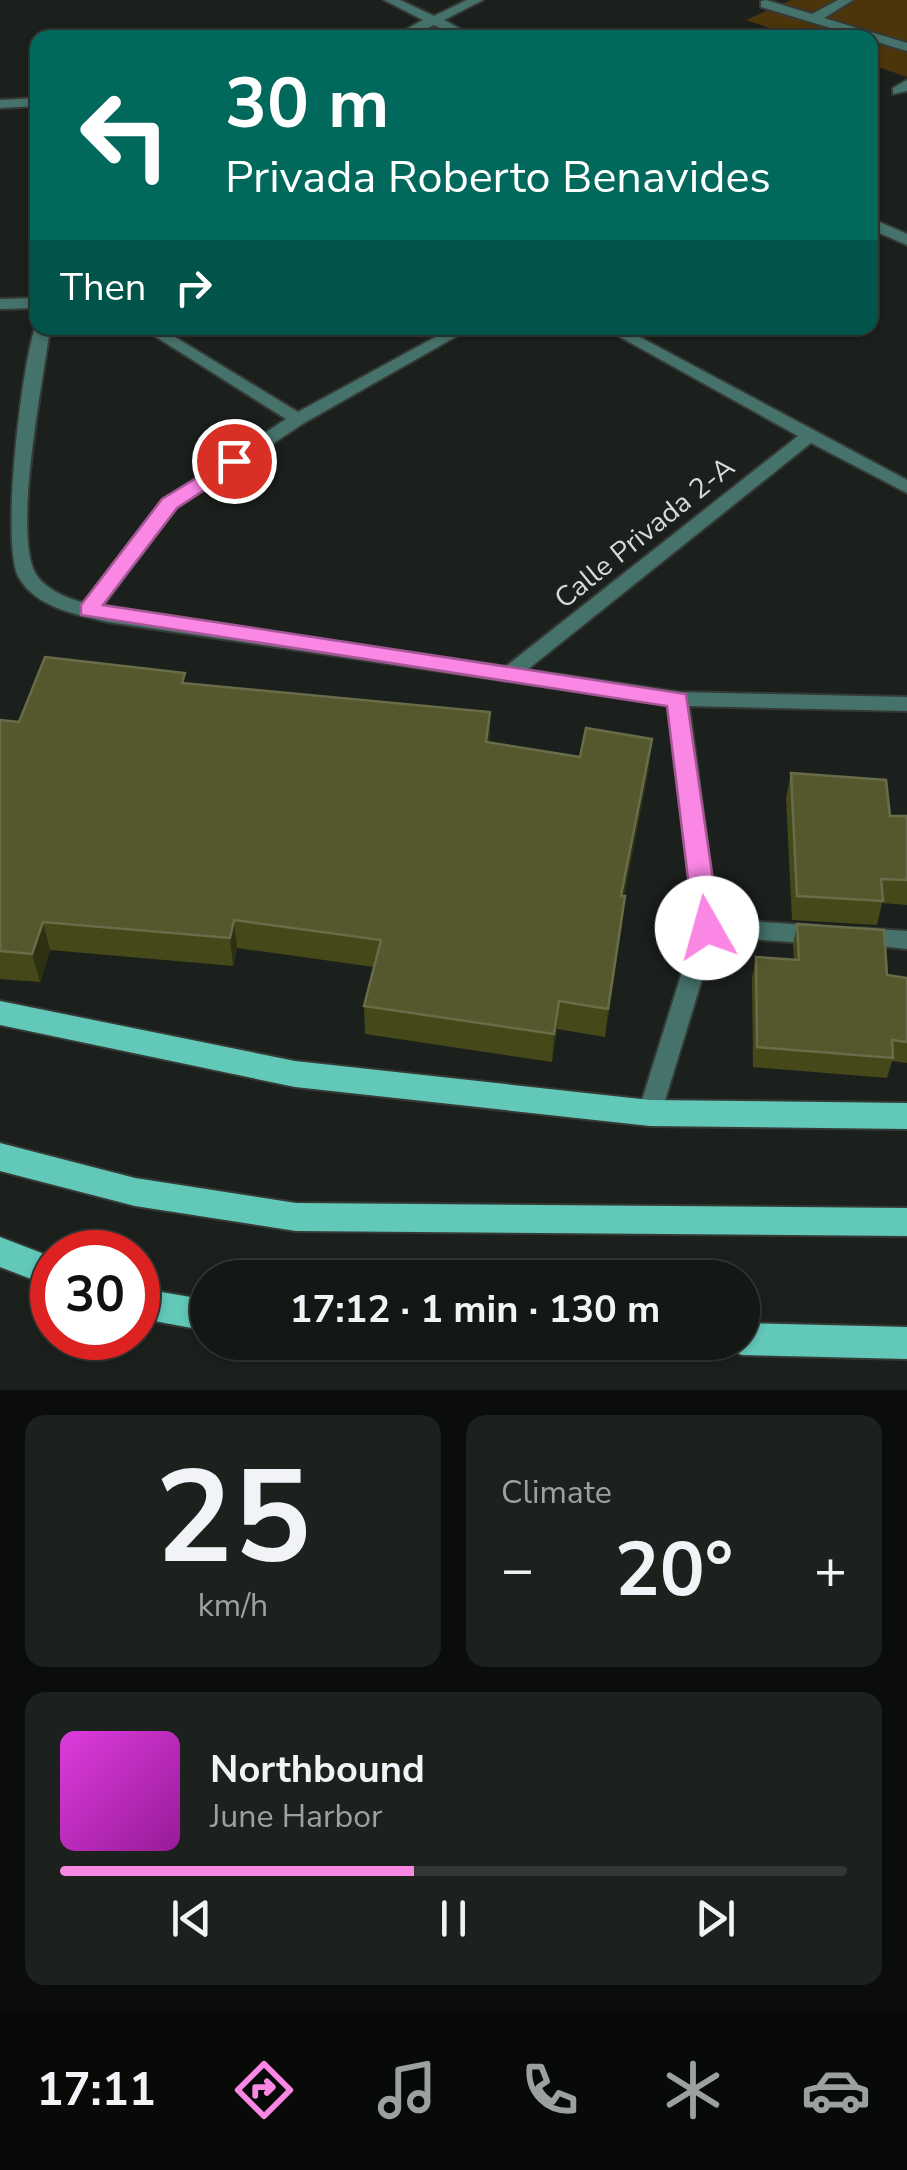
<!DOCTYPE html>
<meta charset="utf-8">
<style>
body{margin:0;font-family:"Nunito Sans",sans-serif;background:#1d211e;color:#f1f3f6;height:100vh;display:flex;flex-direction:column;font-size:38px;white-space:nowrap}
*{box-sizing:border-box;margin:0}
p{font-size:32px;color:#9da0a0}
.icon{flex:none;width:55px;height:55px;fill:none;stroke:currentColor;stroke-width:2;stroke-linecap:round;stroke-linejoin:round}
.map{position:relative;height:1390px;overflow:hidden}
.details{display:flex;flex-direction:column;gap:25px;padding:25px;background:#0b0d0c;flex:1}
.details>*{flex:none}
.top-card{position:absolute;left:30px;top:30px;width:848px;height:305px;border-radius:20px;box-shadow:0 2px 8px #0004,0 0 0 2px #333734;background:#00695c;color:#fff;overflow:hidden}
.speed{position:absolute;left:30px;top:1230px;display:flex;gap:20px;font-size:50px;font-weight:700;text-align:center}
.speed>*{display:grid;place-content:center;width:130px;height:130px;border-radius:50%;background:#141815;box-shadow:0 2px 8px #0004,0 0 0 2px #333734;line-height:1}
.speed .limit{border:15px solid #d22;background:#fff;color:#111}
.pin{position:absolute;display:grid;place-items:center;width:85px;height:85px;color:#fff;margin:-42px;border:5px solid #fff;border-radius:50%;box-shadow:0 2px 10px #0007}
.me{position:absolute;width:110px;margin:-55px;rotate:353deg;stroke-linejoin:round;filter:drop-shadow(0 0 8px #0008)}
.turn{display:flex;align-items:center;gap:35px;height:210px;padding:0 30px;font-size:45px}
.turn .icon{width:130px;height:130px;stroke-width:2.5}
.turn b{display:block;font-size:70px;line-height:85px}
.then{display:flex;align-items:center;height:95px;padding:0 30px;background:#0003;gap:20px;font-size:38px}
.big{font-size:75px;font-weight:700;line-height:1.1}
.details .card{flex:1;display:flex;flex-direction:column;justify-content:center;gap:15px;min-width:0;padding:0 35px;border-radius:20px;background:#1d211e}
.details .dial{align-items:center;gap:0}
.dial b{font-size:130px;line-height:1}
.song{display:flex;align-items:center;gap:30px}
.cover{width:120px;height:120px;border-radius:15px;background:linear-gradient(135deg,hsl(300 70% 55%),hsl(300 70% 35%))}
.played{height:10px;border-radius:5px;background:linear-gradient(90deg,#fb87e5 45%,#333734 45%)}
.keys{display:flex;justify-content:space-around;direction:ltr}
.heat{display:flex;justify-content:space-between;align-items:center;font-size:55px;direction:ltr}
.details .tiles{flex:1;display:grid;gap:25px;grid-template-columns:1fr 1fr}
.card:last-child{grid-column:span 2}
.trip{position:absolute;left:190px;top:1260px;width:570px;height:100px;border-radius:50px;background:#141815;box-shadow:0 2px 8px #0004,0 0 0 2px #333734;font-weight:700;line-height:100px;text-align:center}
.menu{display:flex;height:160px;justify-content:space-around;align-items:center;background:#080a08;color:#9da0a0}
.menu .icon{width:70px;height:70px}
.menu .current{color:#fb87e5}
.menu b{font-size:45px;color:#f1f3f6}
.map>svg:first-child{display:block}
</style>
<div class="map">
<svg width="907" height="1390" viewBox="0 0 907 1390">
<rect width="100%" height="100%" fill="#1b201c"/>
<polygon fill="#4c350a" points="791,0 907,0 907,77 870,64 870,38 796,37 746,20"/>
<g fill="none" stroke-linecap="round" stroke-linejoin="round">
<defs>
<g id="service">
<polygon points="707,918 820,926 828,929 831,935 828,941 820,944 707,936 699,933 696,927 699,921"/>
<polygon points="859,928 907,931 907,949 851,943 848,937 851,931"/>
</g>
<g id="minor">
<polygon points="384,0 400,0 434,16 467,0 483,0 444,20 477,38 459,38 434,25 408,38 390,38 423,20"/>
<polygon points="766,0 812,14 838,0 853,0 824,18 907,43 907,51 761,7 761,1"/>
<polygon points="907,80 907,91 893,94 893,88"/>
<polygon points="38,98 38,106 0,108 0,100"/>
<polygon points="870,218 907,234 907,245 870,229"/>
<polygon points="38,298 38,308 0,309 0,299"/>
<path d="M36,325L38,328H50C44,377 11,539 37,576C48,591 67,598 84,603L164,500L286,419L142,328H160L298,412L452,328H471L304,423L176,508L101,608L107,610L505,667L798,436L604,328H623L907,480V493L811,443L527,670L678,692L907,697V711L689,706L718,927L659,1120L650,1124L641,1120L638,1113L696,927L669,705L107,622C76,614 37,608 19,578C0,546 22,361 36,325Z"/>
</g>
<g id="primary">
<polygon points="0,1001 295,1061 650,1100 907,1103 907,1129 650,1126 295,1087 0,1025"/>
<polygon points="0,1143 135,1178 296,1203 907,1208 907,1236 296,1231 135,1206 0,1171"/>
<polygon points="0,1237 52,1257 52,1287 0,1267"/>
<polygon points="138,1288 208,1300 208,1331 138,1318"/>
<polygon points="742,1323 907,1327 907,1359 742,1355 730,1350 727,1342 742,1342"/>
</g>
</defs>
<use href="#service" stroke="#353a36" stroke-width="4"/>
<use href="#minor" stroke="#353a36" stroke-width="4"/>
<use href="#primary" stroke="#353a36" stroke-width="4"/>
<use href="#service" fill="#45726b" fill-rule="evenodd"/>
<use href="#minor" fill="#45726b" fill-rule="evenodd"/>
<use href="#primary" fill="#62c8b8" fill-rule="evenodd"/>
</g>
<g fill="#454818">
<polygon points="187,684 489,743 649,768 624,896 622,925 605,1037 557,1029 552,1062 365,1034 364,1006 374,967 237,948 233,966 50,950 40,982 0,979 0,720 19,722"/>
<polygon points="791,773 890,816 907,816 907,905 882,903 877,925 792,920 786,798"/>
<polygon points="797,924 887,975 907,978 907,1063 892,1061 887,1078 753,1067 752,978 756,957 794,960 793,945"/>
</g>
<g fill="#2e3111">
<polygon points="490,712 490,741 485,771 486,742"/>
<polygon points="652,739 649,768 618,924 621,896"/>
<polygon points="625,896 622,925 605,1037 608,1009"/>
<polygon points="234,920 237,948 233,966 230,938"/>
<polygon points="43,922 50,950 40,982 32,954"/>
<polygon points="559,1001 557,1029 552,1062 554,1034"/>
</g>
<g fill="#55582d" stroke="#696c48" stroke-width="2.5">
<polygon points="45,657 185,673 182,683 490,712 486,742 580,757 586,728 652,739 621,896 625,896 608,1009 559,1001 554,1034 364,1006 381,940 234,920 230,938 43,922 32,954 0,951 0,720 19,722"/>
<polygon points="791,773 886,780 890,816 907,816 907,880 881,879 883,901 797,896"/>
<polygon points="797,924 884,930 887,975 907,978 907,1042 892,1040 893,1058 757,1047 756,957 799,960"/>
</g>
<polygon fill="#fb87e5" stroke="#a35895" stroke-width="2.5" points="234,455 244,461 241,466 177,508 103,605 686,694 720,928 716,935 707,938 694,928 667,706 81,615 81,605 162,499"/>
<g text-anchor="middle" stroke-width="8" stroke-linejoin="round" paint-order="stroke">
<g font-size="28" fill="#d7dad7" stroke="#1b201c">
<text transform="translate(644 532) rotate(-39)" y="10">Calle Privada 2-A</text>
</g>
</g>
</svg>
<div class="speed"><div class="limit">30</div></div>
<div class="pin" style="left:234px;top:461px;background:#d93025"><svg class="icon" aria-label="arrive" viewBox="0 0 24 24"><path d="M6 21V4h12l-3 4 3 4H6"/></svg></div>
<svg class="me" style="left:707px;top:928px" viewBox="-20 -20 40 40"><circle r="19" fill="#fff"/><path d="M0-13L10 11 0 6-10 11z" fill="#fb87e5"/></svg>
<div class="trip">17:12 · 1 min · 130 m</div>
<div class="top-card">
<div class="turn"><svg class="icon" aria-label="left" viewBox="0 0 24 24"><path d="M17 20v-9H6M10 6l-5 5 5 5"/></svg><div><b>30 m</b>Privada Roberto Benavides</div></div>
<div class="then">Then<svg class="icon" aria-label="right" viewBox="0 0 24 24"><path d="M7 20v-9h11M14 6l5 5-5 5"/></svg></div>
</div>
</div>
<section class="details">
<div class="tiles">
<div class="card dial"><b>25</b><p>km/h</p></div>
<div class="card"><p>Climate</p>
<div class="heat"><a>−</a><b class="big">20°</b><a>+</a></div>
</div>
<div class="card">
<div class="song"><i class="cover"></i><div><b>Northbound</b><p>June Harbor</p></div></div>
<div class="played"></div>
<div class="keys"><svg class="icon" aria-label="previous" viewBox="0 0 24 24"><path d="M18 5L8 12l10 7zM5 5v14"/></svg><svg class="icon" aria-label="pause" viewBox="0 0 24 24"><path d="M8 5v14M16 5v14"/></svg><svg class="icon" aria-label="next" viewBox="0 0 24 24"><path d="M6 5l10 7-10 7zM19 5v14"/></svg></div>
</div>
</div>
</section>
<nav class="menu">
<b>17:11</b>
<svg class="icon current" aria-label="directions" viewBox="0 0 24 24"><path d="M12 3l9 9-9 9-9-9zM9 14v-3h6M13 9l2 2-2 2"/></svg>
<svg class="icon" aria-label="music" viewBox="0 0 24 24"><path d="M9 18V5l10-2v13"/><circle cx="6" cy="18" r="3"/><circle cx="16" cy="16" r="3"/></svg>
<svg class="icon" aria-label="phone" viewBox="0 0 24 24"><path d="M5 4h4l2 5-3 2q2 4 5 5l2-3 5 2v4C11 20 4 13 5 4z"/></svg>
<svg class="icon" aria-label="climate" viewBox="0 0 24 24"><path d="M12 3v18M4 7l16 10M4 17L20 7"/></svg>
<svg class="icon" aria-label="car" viewBox="0 0 24 24"><path d="M5 17H2v-5l4-1 3-4h7l3 4 3 1v5h-3M9 17h6M6 11h13"/><circle cx="7" cy="17" r="2"/><circle cx="17" cy="17" r="2"/></svg>
</nav>
